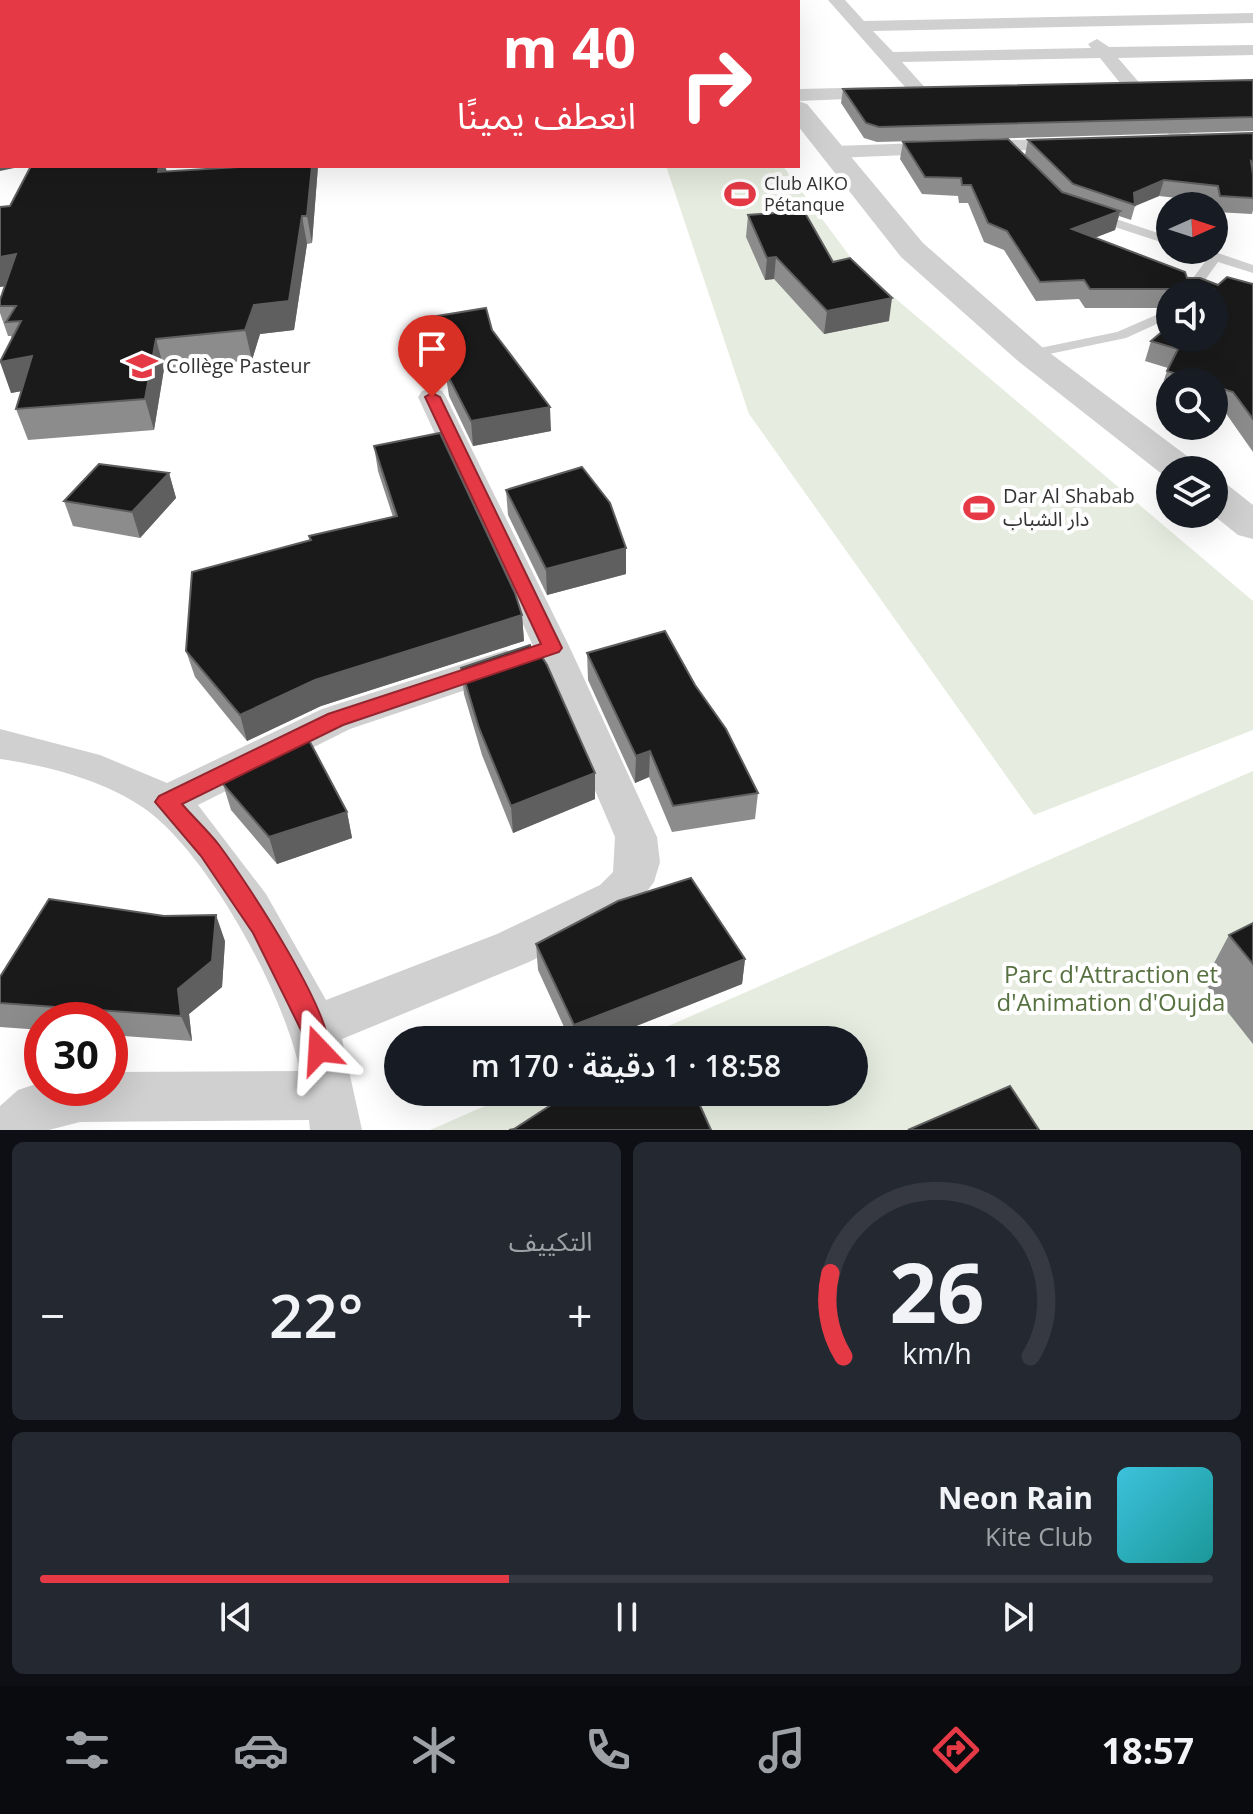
<!DOCTYPE html>
<html lang="ar">
<meta charset="utf-8">
<style>
body{margin:0;font-family:"Open Sans","Noto Sans Arabic",sans-serif;background:#242831;color:#f1f3f6;direction:rtl;height:100vh;display:flex;flex-direction:column;font-size:30px;white-space:nowrap}
*{box-sizing:border-box;margin:0}
p{font-size:26px;color:#9ea1a6}
.icon{flex:none;width:44px;height:44px;fill:none;stroke:currentColor;stroke-width:2;stroke-linecap:round;stroke-linejoin:round}
.map{position:relative;height:1130px;overflow:hidden;direction:ltr}
.details{display:flex;flex-direction:column;gap:12px;padding:12px;background:#0d0f14;flex:1}
.details>*{flex:none}
.banner{position:absolute;left:0px;top:0px;width:800px;height:168px;box-shadow:0 8px 32px #0002;direction:rtl;background:#e63946;color:#fff;overflow:hidden}
.needle{width:52px;rotate:87deg}
.tools{position:absolute;left:1156px;top:192px;display:grid;gap:16px}
.tools a{display:grid;place-items:center;width:72px;height:72px;border-radius:50%;background:#171b24;box-shadow:0 8px 32px #0002;font-size:40px}
.speed{position:absolute;left:24px;top:1002px;display:flex;gap:16px;font-size:40px;font-weight:700;text-align:center}
.speed>*{display:grid;place-content:center;width:104px;height:104px;border-radius:50%;background:#171b24;box-shadow:0 8px 32px #0002;line-height:1}
.speed .limit{border:12px solid #d22;background:#fff;color:#111}
.pin{position:absolute;display:grid;place-items:center;width:68px;height:68px;color:#fff;margin:-82px -34px;border-radius:50% 50% 50% 0;rotate:-45deg;box-shadow:0 0 8px #0007}
.pin .icon{rotate:45deg}
.me{position:absolute;width:88px;margin:-44px;rotate:340deg;stroke-linejoin:round;filter:drop-shadow(0 0 6px #0008)}
.turn{display:flex;align-items:center;gap:28px;height:168px;padding:0 32px;font-size:36px}
.turn .icon{width:104px;height:104px;stroke-width:2.5}
.turn b{display:block;font-size:56px;line-height:68px}
.big{font-size:60px;font-weight:600;line-height:1.1}
.details .tile{flex:1;display:flex;flex-direction:column;justify-content:center;gap:12px;min-width:0;padding:0 28px;border-radius:12px;background:#242831}
.details .dial{align-items:center;gap:0}
.dial svg{height:208px;overflow:visible;fill:none;stroke:#363941;stroke-width:7;stroke-linecap:round;text-anchor:middle}
.dial text{fill:#f1f3f6;stroke:none}
.song{display:flex;align-items:center;gap:24px}
.cover{width:96px;height:96px;border-radius:12px;background:linear-gradient(135deg,hsl(190 70% 55%),hsl(180 70% 35%))}
.played{height:8px;border-radius:4px;background:linear-gradient(90deg,#e63946 40%,#363941 40%)}
.keys{display:flex;justify-content:space-around;direction:ltr}
.heat{display:flex;justify-content:space-between;align-items:center;font-size:44px;direction:ltr}
.details .tiles{flex:1;display:grid;gap:12px;grid-template-columns:1fr 1fr}
.tile:last-child{grid-column:span 2}
.trip{position:absolute;left:384px;top:1026px;width:484px;height:80px;border-radius:40px;background:#171b24;box-shadow:0 8px 32px #0002;font-weight:600;line-height:80px;text-align:center;direction:rtl}
.menu{display:flex;height:128px;justify-content:space-around;align-items:center;background:#090b0e;color:#9ea1a6}
.menu .icon{width:56px;height:56px}
.menu .on{color:#e63946}
.menu b{font-size:36px;color:#f1f3f6}
.map>svg:first-child{display:block}
</style>
<div class="map">
<svg width="1253" height="1130" viewBox="0 0 1253 1130">
<rect width="100%" height="100%" fill="#fff"/>
<g fill="#e6ecdf">
<polygon points="666,166 783,166 857,266 1253,601 1253,730 1034,815 749,414"/>
<polygon points="1253,771 1253,1130 430,1130 517,1092 854,1092 854,1040 636,1040"/>
</g>
<g fill="none" stroke-linecap="round" stroke-linejoin="round">
<g fill="#d0d0d0" fill-rule="evenodd">
<polygon points="1090,213 1098,213 1170,237 1170,245 1090,219"/>
<polygon points="1190,250 1209,250 1253,265 1253,273 1218,262 1195,294 1181,294 1208,258"/>
<polygon points="1170,309 1170,318 1126,338 1030,358 1023,354 1030,350 1117,332"/>
</g>
<g fill="#d0d0d0" fill-rule="evenodd">
<rect x="409" y="0" width="16" height="2"/>
<polygon points="828,0 845,0 864,21 1253,13 1253,23 873,31 893,52 1091,48 1088,44 1097,39 1109,47 1253,45 1253,55 1118,58 1155,101 1194,137 1197,141 1187,147 1180,145 1141,109 1100,58 902,62 929,92 920,98 913,96"/>
<polygon points="889,87 896,89 896,97 798,101 798,89"/>
<polygon points="1073,138 1080,140 1083,144 1080,148 834,158 824,152 834,146"/>
<path d="M432,388L442,391L446,397L570,648L657,837L660,862L654,882L632,911L529,962L342,1039L362,1130H310L309,1120L80,1122L49,1130H0V1106L18,1090L42,1082V1088H110V1072L300,1071C284,995 214,865 153,815C114,783 50,766 0,759V729L100,755L167,783L322,709L506,650L519,654L525,663L519,672L350,729L198,805L266,894L326,1000L497,934L600,885L613,872L615,837L534,648L418,397L422,391Z"/>
</g>
<g fill="#d0d0d0" fill-rule="evenodd">
<polygon points="699,0 719,0 720,2 700,2"/>
<polygon points="798,101 807,104 923,243 1042,347 1195,462 1201,470 1170,470 1170,479 1167,478 1018,361 901,257 798,126"/>
<polygon points="1214,483 1229,486 1253,505 1253,539 1238,535 1212,514"/>
</g>
</g>
<g fill="#8c8c8c">
<polygon points="1253,80 1253,131 877,142 864,138 841,103 843,89"/>
<polygon points="1253,133 1253,210 1252,214 1215,212 1213,202 1159,196 1135,206 1131,220 1119,216 1115,230 1094,238 1187,278 1218,285 1253,284 1253,452 1225,412 1214,409 1214,382 1170,382 1170,395 1160,392 1168,368 1145,361 1151,341 1214,294 1170,294 1170,308 1085,308 1079,299 1036,301 1004,250 984,242 968,203 959,203 958,196 922,194 900,159 903,142 1025,155 1028,140"/>
<polygon points="31,166 165,166 167,171 318,166 312,243 307,244 294,330 260,334 252,360 164,369 154,430 28,440 16,409 22,391 11,393 12,339 11,336 8,336 0,313 0,300 5,286 0,287 0,207 10,206"/>
<polygon points="748,215 833,262 889,321 824,334 774,279 765,280 746,237"/>
<polygon points="425,318 492,330 551,431 473,446 449,396 446,377 427,341"/>
<polygon points="374,446 522,615 524,641 321,706 247,741 195,677 186,651 310,541 309,536 393,517 378,471"/>
<polygon points="169,473 176,498 140,538 73,526 64,501"/>
<polygon points="506,490 626,574 547,595 508,515"/>
<polygon points="587,653 695,685 758,793 755,819 672,832 649,777 635,783 588,680"/>
<polygon points="533,655 595,799 513,833 482,755 464,694 461,668"/>
<polygon points="265,745 347,812 352,838 277,864 231,810 223,784 268,757"/>
<polygon points="1253,923 1253,1044 1204,982 1229,935"/>
<polygon points="225,941 222,987 189,1014 192,1041 110,1035 110,1020 42,1020 42,1030 0,1027 0,977"/>
<polygon points="536,944 745,959 742,984 601,1040 570,1040 538,970"/>
</g>
<g fill="#5f5f5f">
<polygon points="2,143 2,166 24,166 0,171 0,144"/>
<polygon points="159,166 165,166 168,179 158,172"/>
<polygon points="312,166 318,166 312,243 307,216"/>
<polygon points="1164,180 1159,196 1135,206 1134,193"/>
<polygon points="1120,211 1115,230 1068,248 1072,229"/>
<polygon points="302,216 307,244 294,330 260,334 252,360 245,330 254,305"/>
<polygon points="16,254 26,283 0,287 0,257"/>
<polygon points="776,257 774,279 765,280 767,258"/>
<polygon points="892,298 889,321 824,334 827,311"/>
<polygon points="156,339 164,369 154,430 145,399"/>
<polygon points="32,356 43,387 11,393 0,362"/>
<polygon points="550,407 551,431 473,446 471,421"/>
<polygon points="169,473 176,498 140,538 132,512"/>
<polygon points="626,548 626,574 547,595 546,569"/>
<polygon points="522,615 524,641 321,706 247,741 240,715 315,680"/>
<polygon points="650,751 649,777 635,783 636,756"/>
<polygon points="595,773 595,799 513,833 511,806"/>
<polygon points="347,812 352,838 277,864 269,837"/>
<polygon points="216,915 225,941 222,987 189,1014 192,1041 181,1016 178,989"/>
<polygon points="745,959 742,984 601,1040 575,1040 574,1025"/>
</g>
<g fill="#1a1a1a" stroke="#5f5f5f" stroke-width="2">
<polygon points="0,0 403,0 403,2 2,2 2,143 0,144"/>
<polygon points="601,0 664,0 665,2 602,2"/>
<polygon points="1253,80 1253,117 879,127 866,123 843,89"/>
<polygon points="1253,133 1253,162 1251,161 1253,175 1253,198 1220,196 1218,186 1164,180 1134,193 1135,205 1073,184 1028,140"/>
<polygon points="1008,139 1062,192 1120,211 1072,229 1185,272 1187,278 1200,278 1218,285 1227,277 1253,284 1253,419 1233,392 1214,386 1214,382 1201,382 1167,371 1178,349 1151,341 1170,325 1170,338 1214,338 1214,294 1207,294 1213,289 1090,289 1084,280 1040,282 1007,231 988,223 971,185 962,185 961,178 925,177 903,142"/>
<polygon points="31,166 159,166 158,172 255,166 312,166 307,216 302,216 289,301 254,305 245,330 156,339 145,399 16,409 32,356 0,362 21,321 6,322 16,306 0,306 0,300 16,254 0,257 0,207 10,206"/>
<polygon points="804,211 833,262 850,258 892,298 827,311 776,257 767,258 748,215"/>
<polygon points="486,308 492,330 550,407 471,421 446,372 445,369 451,368 425,318"/>
<polygon points="440,433 515,593 522,615 315,680 240,715 186,651 192,572 311,540 309,536 397,516 374,446"/>
<polygon points="99,464 169,473 132,512 64,501"/>
<polygon points="582,467 610,503 626,548 546,569 506,490"/>
<polygon points="665,631 695,685 726,729 758,793 673,806 650,751 636,756 587,653"/>
<polygon points="530,645 533,655 539,652 547,665 595,773 511,806 479,728 461,668"/>
<polygon points="302,727 347,812 269,837 223,784 272,754 265,745"/>
<polygon points="691,878 745,959 574,1025 536,944 618,901"/>
<polygon points="49,899 164,916 216,915 212,961 178,989 181,1016 0,1003 0,977"/>
<polygon points="1253,923 1253,964 1229,935"/>
<polygon points="1010,1086 1039,1130 908,1130"/>
<polygon points="571,1092 694,1092 711,1130 509,1130 514,1129"/>
</g>
<path fill="#e63946" stroke="#96252e" stroke-width="2" d="M432,393L440,397L562,648L559,652L343,725L182,804C194,818 208,831 219,845C243,877 343,1026 328,1059L319,1063L310,1059L301,1030L253,933L201,856L155,802L159,796L328,714L541,644L425,397Z"/>
<defs>
<symbol id="stadium-bare" viewBox="-9 -9 18 18"><path d="M0-5a6.5 5 0 1 0 0 10a6.5 5 0 1 0 0-10ZM-3.5-1.8h7v3.6h-7Z" fill="#e63946" stroke="#fff" stroke-width="2.5" paint-order="stroke"/></symbol>
<symbol id="school-bare" viewBox="-9 -9 18 18"><path d="M0-5L7-2L0 1L-7-2ZM-4 1L0 2.5L4 1V4Q0 6-4 4Z" fill="#e63946" stroke="#fff" stroke-width="2.5" paint-order="stroke"/></symbol>
</defs>
<g fill-rule="evenodd">
<use href="#stadium-bare" x="718" y="172" width="44" height="44"/>
<use href="#school-bare" x="120" y="344" width="44" height="44"/>
<use href="#stadium-bare" x="957" y="486" width="44" height="44"/>
</g>
<g text-anchor="middle" stroke-width="8" stroke-linejoin="round" paint-order="stroke">
<g font-size="18" fill="#333" stroke="#fff" text-anchor="start">
<text x="764" y="190">Club AIKO<tspan x="764" dy="21">Pétanque</tspan></text>
</g>
<g font-size="20" fill="#333" stroke="#fff" text-anchor="start">
<text x="166" y="373">Collège Pasteur</text>
<text x="1003" y="503">Dar Al Shabab<tspan x="1003" dy="23">دار الشباب</tspan></text>
</g>
<g font-size="24" fill="#56703f" stroke="#fff">
<text x="1111" y="983">Parc d'Attraction et<tspan x="1111" dy="28">d'Animation d'Oujda</tspan></text>
</g>
</g>
</svg>
<div class="tools">
<a><svg class="needle" viewBox="-14 -14 28 28"><path d="M0-13l5 13h-10z" fill="#e53935"/><path d="M0 13l5-13h-10z" fill="#9ea1a6"/></svg></a>
<a><svg class="icon" aria-label="sound" viewBox="0 0 24 24"><path d="M4 9h4l5-4v14l-5-4H4zM17 9q2 3 0 6"/></svg></a>
<a><svg class="icon" aria-label="search" viewBox="0 0 24 24"><circle cx="10" cy="10" r="6"/><path d="M15 15l6 6"/></svg></a>
<a><svg class="icon" aria-label="layers" viewBox="0 0 24 24"><path d="M12 4l9 5-9 5-9-5zM3 14l9 5 9-5"/></svg></a>
</div>
<div class="speed"><div class="limit">30</div></div>
<div class="pin" style="left:432px;top:397px;background:#d93025"><svg class="icon" aria-label="arrive" viewBox="0 0 24 24"><path d="M6 21V4h12l-3 4 3 4H6"/></svg></div>
<svg class="me" style="left:319px;top:1050px" viewBox="-20 -20 40 40"><path d="M0-17L14 15 0 8-14 15z" fill="#e63946" stroke="#fff" stroke-width="4"/></svg>
<div class="trip">18:58 · 1 دقيقة · 170 m</div>
<div class="banner">
<div class="turn"><svg class="icon" aria-label="right" viewBox="0 0 24 24"><path d="M7 20v-9h11M14 6l5 5-5 5"/></svg><div><b>40 m</b>انعطف يمينًا</div></div>
</div>
</div>
<section class="details">
<div class="tiles">
<div class="tile dial"><svg viewBox="0 0 100 80">
<path d="M14 69A42 42 0 1 1 86 69"/>
<path d="M14 69A42 42 0 0 1 9 37" stroke="#e63946"/>
<text x="50" y="56" font-size="32" font-weight="700">26</text>
<text x="50" y="72" font-size="11">km/h</text>
</svg></div>
<div class="tile"><p>التكييف</p>
<div class="heat"><a>−</a><b class="big">22°</b><a>+</a></div>
</div>
<div class="tile">
<div class="song"><i class="cover"></i><div><b>Neon Rain</b><p>Kite Club</p></div></div>
<div class="played"></div>
<div class="keys"><svg class="icon" aria-label="previous" viewBox="0 0 24 24"><path d="M18 5L8 12l10 7zM5 5v14"/></svg><svg class="icon" aria-label="pause" viewBox="0 0 24 24"><path d="M8 5v14M16 5v14"/></svg><svg class="icon" aria-label="next" viewBox="0 0 24 24"><path d="M6 5l10 7-10 7zM19 5v14"/></svg></div>
</div>
</div>
</section>
<nav class="menu">
<b>18:57</b>
<svg class="icon on" aria-label="directions" viewBox="0 0 24 24"><path d="M12 3l9 9-9 9-9-9zM9 14v-3h6M13 9l2 2-2 2"/></svg>
<svg class="icon" aria-label="music" viewBox="0 0 24 24"><path d="M9 18V5l10-2v13"/><circle cx="6" cy="18" r="3"/><circle cx="16" cy="16" r="3"/></svg>
<svg class="icon" aria-label="phone" viewBox="0 0 24 24"><path d="M5 4h4l2 5-3 2q2 4 5 5l2-3 5 2v4C11 20 4 13 5 4z"/></svg>
<svg class="icon" aria-label="climate" viewBox="0 0 24 24"><path d="M12 3v18M4 7l16 10M4 17L20 7"/></svg>
<svg class="icon" aria-label="car" viewBox="0 0 24 24"><path d="M5 17H2v-5l4-1 3-4h7l3 4 3 1v5h-3M9 17h6M6 11h13"/><circle cx="7" cy="17" r="2"/><circle cx="17" cy="17" r="2"/></svg>
<svg class="icon" aria-label="filters" viewBox="0 0 24 24"><path d="M4 7h16M4 17h16"/><circle cx="9" cy="7" r="2"/><circle cx="15" cy="17" r="2"/></svg>
</nav>
